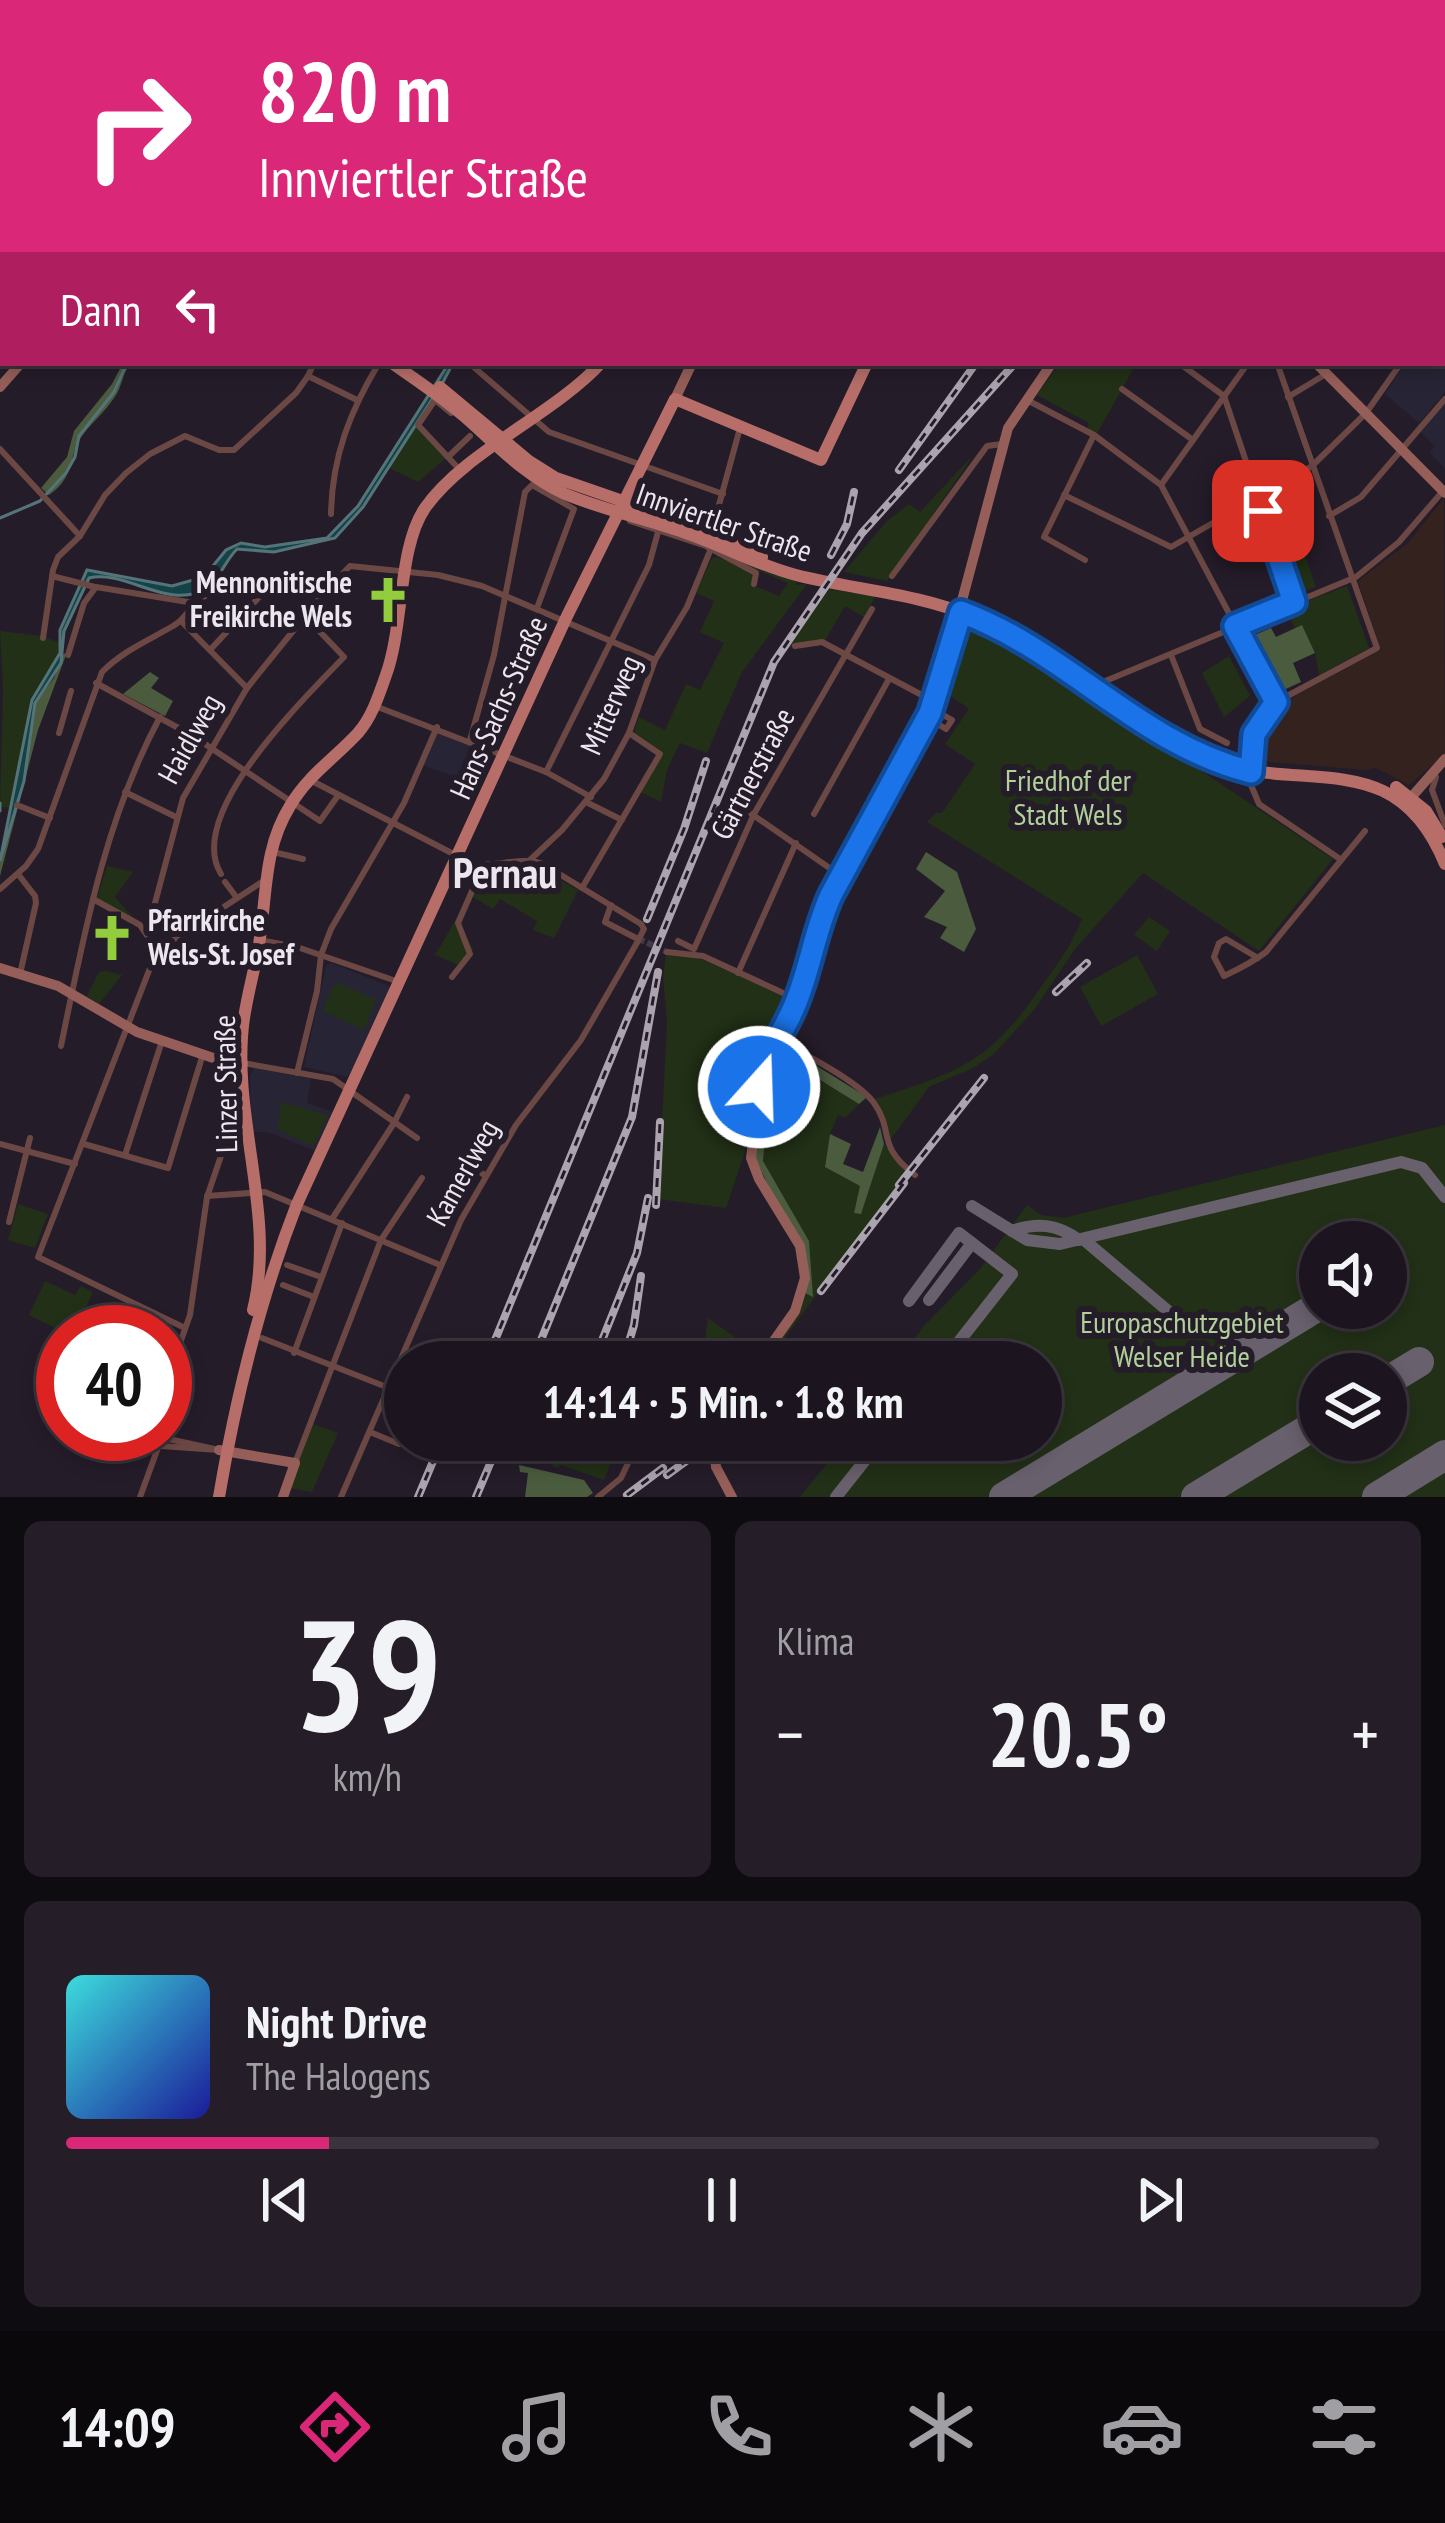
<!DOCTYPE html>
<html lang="de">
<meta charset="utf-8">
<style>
body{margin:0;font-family:"PT Sans Narrow",sans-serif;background:#251e28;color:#f1f3f6;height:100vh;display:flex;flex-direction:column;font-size:45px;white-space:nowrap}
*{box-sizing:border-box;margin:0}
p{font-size:39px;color:#a09fa4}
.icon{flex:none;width:66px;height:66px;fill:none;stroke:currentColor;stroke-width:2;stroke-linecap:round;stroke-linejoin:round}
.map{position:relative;height:1497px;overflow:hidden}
.drawer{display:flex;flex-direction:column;gap:24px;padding:24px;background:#0f0c11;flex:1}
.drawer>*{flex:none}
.top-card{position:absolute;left:0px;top:0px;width:1446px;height:366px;box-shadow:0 6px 18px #0003,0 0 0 3px #3a343d;background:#db2777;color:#fff;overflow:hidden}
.buttons{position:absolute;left:1299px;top:1221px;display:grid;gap:24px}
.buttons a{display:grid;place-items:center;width:108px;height:108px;border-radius:50%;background:#1c151f;box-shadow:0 6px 18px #0003,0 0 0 3px #3a343d;font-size:60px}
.speed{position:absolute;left:36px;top:1305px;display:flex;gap:24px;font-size:60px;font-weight:700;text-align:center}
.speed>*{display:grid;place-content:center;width:156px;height:156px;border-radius:50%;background:#1c151f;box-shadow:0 6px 18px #0003,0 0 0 3px #3a343d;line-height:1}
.speed .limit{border:18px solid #d22;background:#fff;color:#111}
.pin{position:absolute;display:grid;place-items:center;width:102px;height:102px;color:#fff;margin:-51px;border-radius:24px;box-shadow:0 6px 18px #0006}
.me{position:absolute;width:132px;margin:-66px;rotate:20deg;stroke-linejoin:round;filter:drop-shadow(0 0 9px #0008)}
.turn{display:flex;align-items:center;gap:42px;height:252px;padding:0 60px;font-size:54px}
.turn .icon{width:156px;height:156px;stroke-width:2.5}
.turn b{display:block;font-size:84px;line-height:102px}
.then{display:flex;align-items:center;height:114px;padding:0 60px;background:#0003;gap:24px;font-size:45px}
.big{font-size:90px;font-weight:800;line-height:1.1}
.drawer .tile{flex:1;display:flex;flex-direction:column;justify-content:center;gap:18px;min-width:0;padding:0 42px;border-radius:18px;background:#251e28}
.drawer .dial{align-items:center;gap:0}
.dial b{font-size:156px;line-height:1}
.song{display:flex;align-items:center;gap:36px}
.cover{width:144px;height:144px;border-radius:18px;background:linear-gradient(135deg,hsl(180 70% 55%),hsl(240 70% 35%))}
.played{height:12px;border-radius:6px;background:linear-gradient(90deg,#db2777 20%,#3a343d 20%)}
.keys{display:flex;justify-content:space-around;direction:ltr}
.heat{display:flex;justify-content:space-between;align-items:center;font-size:66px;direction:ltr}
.drawer .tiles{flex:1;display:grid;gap:24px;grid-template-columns:1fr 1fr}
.tile:last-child{grid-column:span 2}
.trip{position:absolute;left:384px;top:1341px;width:678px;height:120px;border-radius:60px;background:#1c151f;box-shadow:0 6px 18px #0003,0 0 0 3px #3a343d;font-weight:800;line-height:120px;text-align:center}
.tab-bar{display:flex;height:192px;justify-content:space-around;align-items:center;background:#0b080c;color:#a09fa4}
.tab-bar .icon{width:84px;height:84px}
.tab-bar .active{color:#db2777}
.tab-bar b{font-size:54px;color:#f1f3f6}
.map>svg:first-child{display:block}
</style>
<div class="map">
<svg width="1445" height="1497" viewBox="0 0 1445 1497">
<rect width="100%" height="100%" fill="#251c29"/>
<g fill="#272535">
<polygon points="1445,304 1445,392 1419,423 1385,394 1405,363 1443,363"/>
<polygon points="1445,402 1445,469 1430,453 1435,446 1420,432"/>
<polygon points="437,731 479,749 465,780 422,765"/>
<polygon points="331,963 392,987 349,1077 304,1067 326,966"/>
<polygon points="254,1068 311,1079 307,1103 333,1112 315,1151 268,1132 252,1132 250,1075"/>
</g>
<polygon fill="#34221f" points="1444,498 1445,754 1409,785 1376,768 1366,770 1259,761 1258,737 1274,707 1381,650 1358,581 1408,543"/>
<g fill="#223017" fill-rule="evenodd">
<polygon points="1060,363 1128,363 1134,368 1097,433 1087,429 1089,423 1037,395"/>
<polygon points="414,424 446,458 418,482 387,467"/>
<polygon points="975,453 887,581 844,572 887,521 909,504 920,512"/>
<polygon points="1303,550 1316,587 1296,594 1283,557"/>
<polygon points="718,557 753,573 753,585 779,596 788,583 734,560 798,582 794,585 807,584 742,672 707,753 680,743 667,770 661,802 641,792 663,752 634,733 639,717 665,730 686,684 700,690 724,643 700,632 714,601 696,593 712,558"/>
<polygon points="1347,586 1369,648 1319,675 1315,653 1302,626 1295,628 1286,609"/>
<polygon points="828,589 876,596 864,617 845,606 824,642 815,640 788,648"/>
<path d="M965,619L1021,650L1333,859L1259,951L1143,873L1075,949L1034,1010L994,1054L973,1068L929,1087L888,1143L875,1099C963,1070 990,1062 1043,984C1059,962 1072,944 1082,919L927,822L936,813H942L975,764L945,744L969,709L945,692Z"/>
<polygon points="0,631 42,636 60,643 56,661 32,700 12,808 0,807 3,689"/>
<polygon points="1229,656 1250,696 1224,717 1202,673"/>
<polygon points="530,864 578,890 554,938 533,930 537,921 500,899 493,909 471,896 485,868"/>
<polygon points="107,866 133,872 115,897 136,921 97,898"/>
<polygon points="1149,917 1170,931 1157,951 1134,935"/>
<polygon points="457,918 473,949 463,967 435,955"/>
<polygon points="666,954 698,958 791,999 756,1070 745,1151 726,1208 658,1199 667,1022 663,977"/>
<polygon points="1137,955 1158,994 1101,1026 1080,987"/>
<polygon points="106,971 122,975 99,1004 87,996 99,972"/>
<polygon points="339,983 376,1000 364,1030 323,1011 332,988"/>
<polygon points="783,1057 859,1104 845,1118 838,1115 830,1134 825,1166 860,1186 861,1213 884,1144 906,1173 767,1362 762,1362 791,1323 809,1241 763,1161 770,1085"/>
<polygon points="281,1102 328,1115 314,1146 278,1130"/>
<path d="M1445,1125V1497H800L846,1440H1041V1362H898L923,1327L980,1269L1027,1205L1041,1215L1063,1218ZM1386,1242V1308H1320V1242ZM1386,1374V1440H1320V1374Z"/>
<polygon points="18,1204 48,1214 35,1248 8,1240"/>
<polygon points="45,1281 75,1295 81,1286 93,1292 75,1332 63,1332 29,1315"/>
<polygon points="708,1318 753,1350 744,1362 702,1362"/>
<polygon points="313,1424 338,1433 312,1492 289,1488"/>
<polygon points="588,1440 619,1440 604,1480 561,1465 558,1468 552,1466 554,1460 575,1452"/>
</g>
<g fill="#4a5b3e">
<path d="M123,363H131C121,375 123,386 114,398C105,412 91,423 82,436C68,455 76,477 49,495L41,488L67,457L74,431L112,384Z"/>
<polygon points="1302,625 1315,653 1293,663 1301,682 1277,693 1250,637 1271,628 1276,637"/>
<polygon points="64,653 66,655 38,730 0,876 0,861 24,781 35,703 54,678"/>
<polygon points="150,672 159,678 151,688 173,701 165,716 123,694"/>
<polygon points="926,852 957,872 976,929 964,952 940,938 947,927 924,917 945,891 916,869"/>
<polygon points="776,1041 867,1097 859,1104 783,1057 770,1085 763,1161 809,1241 813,1297 805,1293 808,1267 755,1158 764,1072"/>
<polygon points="880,1127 884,1144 861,1214 854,1213 860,1186 825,1167 830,1134 851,1144 843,1164 863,1172"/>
<polygon points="519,1465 584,1480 593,1493 587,1497 525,1497 528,1473 520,1472"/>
</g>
<path fill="#144347" stroke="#557479" stroke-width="3" d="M449,363H453L442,384L363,507L335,538L274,552L237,549C225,561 220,578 208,587C170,613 127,569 89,578L64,631L61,663L35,703L24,781L0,861L32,700L60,653V630L87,570L172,586L204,577L226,550L241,543L265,547L327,538L358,506Z"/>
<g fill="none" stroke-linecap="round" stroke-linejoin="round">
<g stroke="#557479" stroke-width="3">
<polyline points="442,3 447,0"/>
<polyline points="0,518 40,501 66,473 75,457 79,436 114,392 127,363"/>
<polyline points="0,803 0,811"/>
</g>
<g stroke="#68606c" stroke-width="12">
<polyline points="972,1206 1027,1240 1060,1244 1401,1162 1422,1168 1445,1197"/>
<path d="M1012,1231C1037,1222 1057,1224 1079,1240"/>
<polyline points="1083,1239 1187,1327"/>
<polyline points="929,1300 972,1243"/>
<polyline points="909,1301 959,1233 1012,1274 943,1362"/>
<polyline points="836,1497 881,1440"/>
</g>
<g stroke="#68606c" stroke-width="30">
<polyline points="1386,1382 1419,1362"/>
<polyline points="1004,1497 1320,1305"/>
<polyline points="1196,1497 1320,1422"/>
<polyline points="1377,1497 1445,1455"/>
</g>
<polyline stroke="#433a47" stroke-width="6" stroke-dasharray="6 3" stroke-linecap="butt" points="639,939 667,952"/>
<g stroke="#6c4845" stroke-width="6">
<polyline points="337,0 340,3"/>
<polyline points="502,0 507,3"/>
<polyline points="904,0 910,3"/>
<polyline points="54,3 59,0"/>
<polyline points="237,3 241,0"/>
<polyline points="363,3 371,0"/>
<polyline points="460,3 462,0"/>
<polyline points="581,3 582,0"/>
<polyline points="968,3 970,0"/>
<polyline points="0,32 3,31"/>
<polyline points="1443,93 1445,89"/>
<polyline points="1443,166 1445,167"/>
<polyline points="0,179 3,177"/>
<polyline points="469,363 549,432 723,494"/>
<polyline points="1179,363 1224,396 1293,601"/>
<polyline points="1277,363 1377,648 1276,702 1258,723 1252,746 1251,785 1259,804 1340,859"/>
<polyline points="308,376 314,363"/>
<polyline points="1122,389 1193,440"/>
<polyline points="1288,397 1326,374"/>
<polyline points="1027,400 1094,435 1161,485 1276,702"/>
<polyline points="451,413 435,400 418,425 460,470"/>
<polyline points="0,449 80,536"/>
<polyline points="448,457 470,436"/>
<polyline points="1161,485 1248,363"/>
<polyline points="1064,495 1171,547 1312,466 1366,413 1401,363"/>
<path d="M331,514C332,457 350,411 379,363"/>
<polyline points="1329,516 1361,497 1445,399"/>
<polyline points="630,521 706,546 756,573 754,584"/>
<polyline points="711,534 740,428"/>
<polyline points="1085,560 1044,537 1094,435"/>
<polyline points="52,576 95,587"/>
<polyline points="892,576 987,446 1002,444"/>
<polyline points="182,622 247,688"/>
<polyline points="43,638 53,570 58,557 80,536 105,495 126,473 150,454 185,436 219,450 234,450 296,393 308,376 357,400"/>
<polyline points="795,646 822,642 935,702"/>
<polyline points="210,650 262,594"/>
<polyline points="68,655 84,603 96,587 194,603"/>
<polyline points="1171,655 1200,729 1227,743"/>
<polyline points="1103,682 1356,577 1399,542 1443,491"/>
<polyline points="96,683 193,736 320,821 337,797"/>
<polyline points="375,706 546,772 591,797"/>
<polyline points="928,718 946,729 952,720 933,709"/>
<polyline points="59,733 71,691"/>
<polyline points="470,740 494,655 525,492 532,485 574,509 537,608"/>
<polyline points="546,772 649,565 658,532"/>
<polyline points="1436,777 1432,790 1445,825"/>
<path d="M312,781L471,863C495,869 520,855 543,864L641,924L644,929L640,937"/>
<polyline points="125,792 176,817"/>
<polyline points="733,801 841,876"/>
<polyline points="588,803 622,820"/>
<polyline points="17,805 50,818"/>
<polyline points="814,814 889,679"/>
<polyline points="273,852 303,859"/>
<polyline points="530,860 562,830 604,779 629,733 655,660 687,607 710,551"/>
<polyline points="18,874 35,896 36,903 20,974"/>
<path d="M221,874C184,814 305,698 344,657L305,616"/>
<polyline points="225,882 237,898"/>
<polyline points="582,888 660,754 629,733"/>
<path d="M0,889L26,866L38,849L102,672C123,651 147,641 173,626C185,620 189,608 199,600C241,571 279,572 323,594L350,566L438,575L482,586L655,660"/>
<polyline points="93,899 140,925 157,950"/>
<polyline points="611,905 605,922 636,938"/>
<polyline points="147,933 183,798 247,688 323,594"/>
<polyline points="259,940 297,947 399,982"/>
<polyline points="678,941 694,949 754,814 872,609"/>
<polyline points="157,950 38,1257 185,1328"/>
<polyline points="158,950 265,880"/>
<polyline points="667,952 703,956 794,998"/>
<path d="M1258,958L1226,939L1219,943L1214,957L1224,976C1239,969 1253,962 1266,952L1365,831"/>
<polyline points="738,973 796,843"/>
<polyline points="452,977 470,954 458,923 483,866"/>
<path d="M779,1041C803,1053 859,1082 874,1103C895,1133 875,1144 915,1175"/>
<path d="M61,1046C84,934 105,819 160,717"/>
<polyline points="243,1063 333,1079 417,1138"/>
<polyline points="297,1073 317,991 321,955 331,929 404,803 437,727"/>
<polyline points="0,1144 75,1164"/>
<polyline points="84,1144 168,1168 203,1054"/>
<polyline points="125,1155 162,1041"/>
<polyline points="468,1166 485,1175"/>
<polyline points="207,1196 265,1192 440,1265"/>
<polyline points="332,1219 394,1123 407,1097"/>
<polyline points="9,1222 30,1138"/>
<polyline points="287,1265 321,1277"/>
<polyline points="283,1285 314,1297"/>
<polyline points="262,1338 389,1388"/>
<polyline points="294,1353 342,1223"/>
<polyline points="165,1425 179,1346 190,1315 207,1197 241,1097"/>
<polyline points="370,1432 399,1444"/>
<polyline points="164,1438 219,1450"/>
<polyline points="161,1446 219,1450"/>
<polyline points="295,1463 381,1240 422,1178"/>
<polyline points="140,1497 163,1434"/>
<polyline points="341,1497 461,1220 516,1125 581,1040 638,941"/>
<polyline points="598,1497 621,1478 639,1440"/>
</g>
<g stroke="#965e59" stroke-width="10">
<polyline points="754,0 760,3"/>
<polyline points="1032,0 1036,3"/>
<polyline points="646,1 661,3"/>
<polyline points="738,3 744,0"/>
<polyline points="1150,3 1152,0"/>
<polyline points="1443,297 1445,298"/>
<polyline points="1316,363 1445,493"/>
<polyline points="0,387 21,363"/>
<polyline points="675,399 692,363"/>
<polyline points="1408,801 1445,759"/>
<polyline points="0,968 58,986 137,1032 225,1062 243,1063"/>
<polyline points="759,1362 795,1311 805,1278 800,1246 759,1179 751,1158 762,1069 794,1007 810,948 831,895 935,702 1008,428 1052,363"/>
<polyline points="713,1440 716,1467 732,1497"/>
<polyline points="219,1450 295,1463 283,1497"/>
</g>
<g stroke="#b76e69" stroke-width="12">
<polyline points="38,0 40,3"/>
<polyline points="822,3 824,0"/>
<polyline points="1050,3 1052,0"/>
<path d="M392,363C416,380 442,397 465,417C497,445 525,476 565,494C604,510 646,519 686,533C724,546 757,565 796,575C855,590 917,593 973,617C1056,653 1120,726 1205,759C1304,796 1395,742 1445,864"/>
<polyline points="440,387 529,461 556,478 689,524 762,557"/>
<polyline points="1396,787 1426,811 1442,837"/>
<path d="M253,1310C277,1214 230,1115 244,1018C248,991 256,965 260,938C267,891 264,848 290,806C308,775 335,758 358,733C372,717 379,695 386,675C404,626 398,547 425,508C464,452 553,415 601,363"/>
<path d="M219,1497C236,1396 260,1299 297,1204L567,616L675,399L821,460L867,363"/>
</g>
<defs>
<g id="rail">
<polyline points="1227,3 1229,0"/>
<polyline points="1258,3 1261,0"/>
<polyline points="899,470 976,363"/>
<polyline points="831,555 847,524 854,492"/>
<polyline points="647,919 684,829 706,761"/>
<polyline points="1056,992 1087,963"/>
<polyline points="899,1185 984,1078"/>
<polyline points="656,1205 660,1122"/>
<polyline points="821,1291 904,1183"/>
<polyline points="595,1358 637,1253 648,1198"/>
<polyline points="486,1362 774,662 862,533 1015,363"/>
<polyline points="532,1362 632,1117 658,972"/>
<polyline points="623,1362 634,1325 641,1276"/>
<polyline points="748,1362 757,1349"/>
<polyline points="667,1475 689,1459 702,1440"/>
<polyline points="627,1495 663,1468"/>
<polyline points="418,1497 442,1440"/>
<polyline points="476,1497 500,1440"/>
</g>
</defs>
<use href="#rail" stroke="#aba4af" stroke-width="8"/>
<use href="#rail" stroke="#251c29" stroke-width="3" stroke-dasharray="9" stroke-linecap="butt"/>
<polyline stroke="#6c4845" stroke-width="6" points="638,941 640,937"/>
</g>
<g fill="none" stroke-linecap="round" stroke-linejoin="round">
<defs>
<path id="route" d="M759,1087C764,1055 782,1036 794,1007C810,971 814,932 831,895L930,713L961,612C1067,651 1139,744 1251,772L1254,734L1276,702L1235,626L1294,602L1263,511"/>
</defs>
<use href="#route" stroke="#114b97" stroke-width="30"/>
<use href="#route" stroke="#1a73e8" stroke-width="21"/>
</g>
<defs>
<symbol id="church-bare" viewBox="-9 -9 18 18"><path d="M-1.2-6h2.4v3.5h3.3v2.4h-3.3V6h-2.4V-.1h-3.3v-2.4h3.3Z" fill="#92cd3e" stroke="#251c29" stroke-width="2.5" paint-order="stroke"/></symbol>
</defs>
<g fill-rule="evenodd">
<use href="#church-bare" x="355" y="567" width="66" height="66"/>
<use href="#church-bare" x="79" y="905" width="66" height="66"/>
</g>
<g text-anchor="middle" stroke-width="12" stroke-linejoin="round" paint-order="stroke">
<g font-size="30" fill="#ece6ef" stroke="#251c29">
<text transform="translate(724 523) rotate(19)" y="10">Innviertler Straße</text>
<text transform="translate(611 705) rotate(-66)" y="10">Mitterweg</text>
<text transform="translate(499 708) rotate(-66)" y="10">Hans-Sachs-Straße</text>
<text transform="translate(190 739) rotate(-61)" y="10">Haidlweg</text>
<text transform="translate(753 774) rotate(-62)" y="10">Gärtnerstraße</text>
<text transform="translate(226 1084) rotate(-91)" y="10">Linzer Straße</text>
<text transform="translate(463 1173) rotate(-61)" y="10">Kamerlweg</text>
</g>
<g font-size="30" font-weight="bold" fill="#ece6ef" stroke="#251c29" text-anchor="end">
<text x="352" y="593">Mennonitische<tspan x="352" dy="34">Freikirche Wels</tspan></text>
<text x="148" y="931" text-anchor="start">Pfarrkirche<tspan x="148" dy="34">Wels-St. Josef</tspan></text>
</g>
<g font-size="30" fill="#b1d19b" stroke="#251c29">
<text x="1068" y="791">Friedhof der<tspan x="1068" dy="34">Stadt Wels</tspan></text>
<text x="1182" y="1333">Europaschutzgebiet<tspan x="1182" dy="34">Welser Heide</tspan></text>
</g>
<g font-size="42" font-weight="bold" fill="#ece6ef" stroke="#251c29">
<text x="505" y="888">Pernau</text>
</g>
</g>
</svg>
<div class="buttons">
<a><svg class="icon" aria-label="sound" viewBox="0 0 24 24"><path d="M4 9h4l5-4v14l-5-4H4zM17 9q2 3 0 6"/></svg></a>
<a><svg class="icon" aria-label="layers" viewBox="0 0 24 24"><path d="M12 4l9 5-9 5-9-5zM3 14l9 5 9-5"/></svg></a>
</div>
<div class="speed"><div class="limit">40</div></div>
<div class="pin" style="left:1263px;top:511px;background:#d93025"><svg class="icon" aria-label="arrive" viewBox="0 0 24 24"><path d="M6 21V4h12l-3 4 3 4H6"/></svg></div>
<svg class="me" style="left:759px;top:1087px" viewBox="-20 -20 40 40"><circle r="17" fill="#1a73e8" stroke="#fff" stroke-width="3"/><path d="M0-11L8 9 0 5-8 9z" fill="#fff"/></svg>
<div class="trip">14:14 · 5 Min. · 1.8 km</div>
<div class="top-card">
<div class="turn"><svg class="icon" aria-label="right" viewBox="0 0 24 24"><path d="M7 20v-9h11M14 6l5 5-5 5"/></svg><div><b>820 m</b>Innviertler Straße</div></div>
<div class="then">Dann<svg class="icon" aria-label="left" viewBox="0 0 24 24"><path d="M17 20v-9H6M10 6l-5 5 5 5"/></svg></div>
</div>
</div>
<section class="drawer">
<div class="tiles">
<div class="tile dial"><b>39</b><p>km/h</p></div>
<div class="tile"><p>Klima</p>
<div class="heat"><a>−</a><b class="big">20.5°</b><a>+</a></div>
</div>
<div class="tile">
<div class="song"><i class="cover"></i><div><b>Night Drive</b><p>The Halogens</p></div></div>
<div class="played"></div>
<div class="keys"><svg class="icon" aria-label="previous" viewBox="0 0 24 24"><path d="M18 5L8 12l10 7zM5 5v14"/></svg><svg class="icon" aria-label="pause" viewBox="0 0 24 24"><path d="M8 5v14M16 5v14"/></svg><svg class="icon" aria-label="next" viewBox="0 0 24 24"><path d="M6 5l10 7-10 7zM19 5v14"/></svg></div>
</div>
</div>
</section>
<nav class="tab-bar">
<b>14:09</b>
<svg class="icon active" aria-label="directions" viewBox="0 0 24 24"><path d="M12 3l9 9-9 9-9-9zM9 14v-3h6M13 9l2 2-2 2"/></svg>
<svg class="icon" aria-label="music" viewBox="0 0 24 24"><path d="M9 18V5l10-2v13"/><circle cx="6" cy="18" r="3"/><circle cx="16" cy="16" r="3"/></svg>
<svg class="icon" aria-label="phone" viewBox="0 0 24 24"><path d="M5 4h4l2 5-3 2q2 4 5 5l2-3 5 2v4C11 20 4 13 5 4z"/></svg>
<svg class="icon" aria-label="climate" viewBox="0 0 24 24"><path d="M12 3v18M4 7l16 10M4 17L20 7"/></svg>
<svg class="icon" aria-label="car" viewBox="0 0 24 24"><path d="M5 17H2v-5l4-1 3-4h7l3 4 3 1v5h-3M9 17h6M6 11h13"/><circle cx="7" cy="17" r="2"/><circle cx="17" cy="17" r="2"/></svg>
<svg class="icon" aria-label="filters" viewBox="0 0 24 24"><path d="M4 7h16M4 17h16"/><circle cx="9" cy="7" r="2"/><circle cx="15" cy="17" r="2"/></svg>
</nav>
